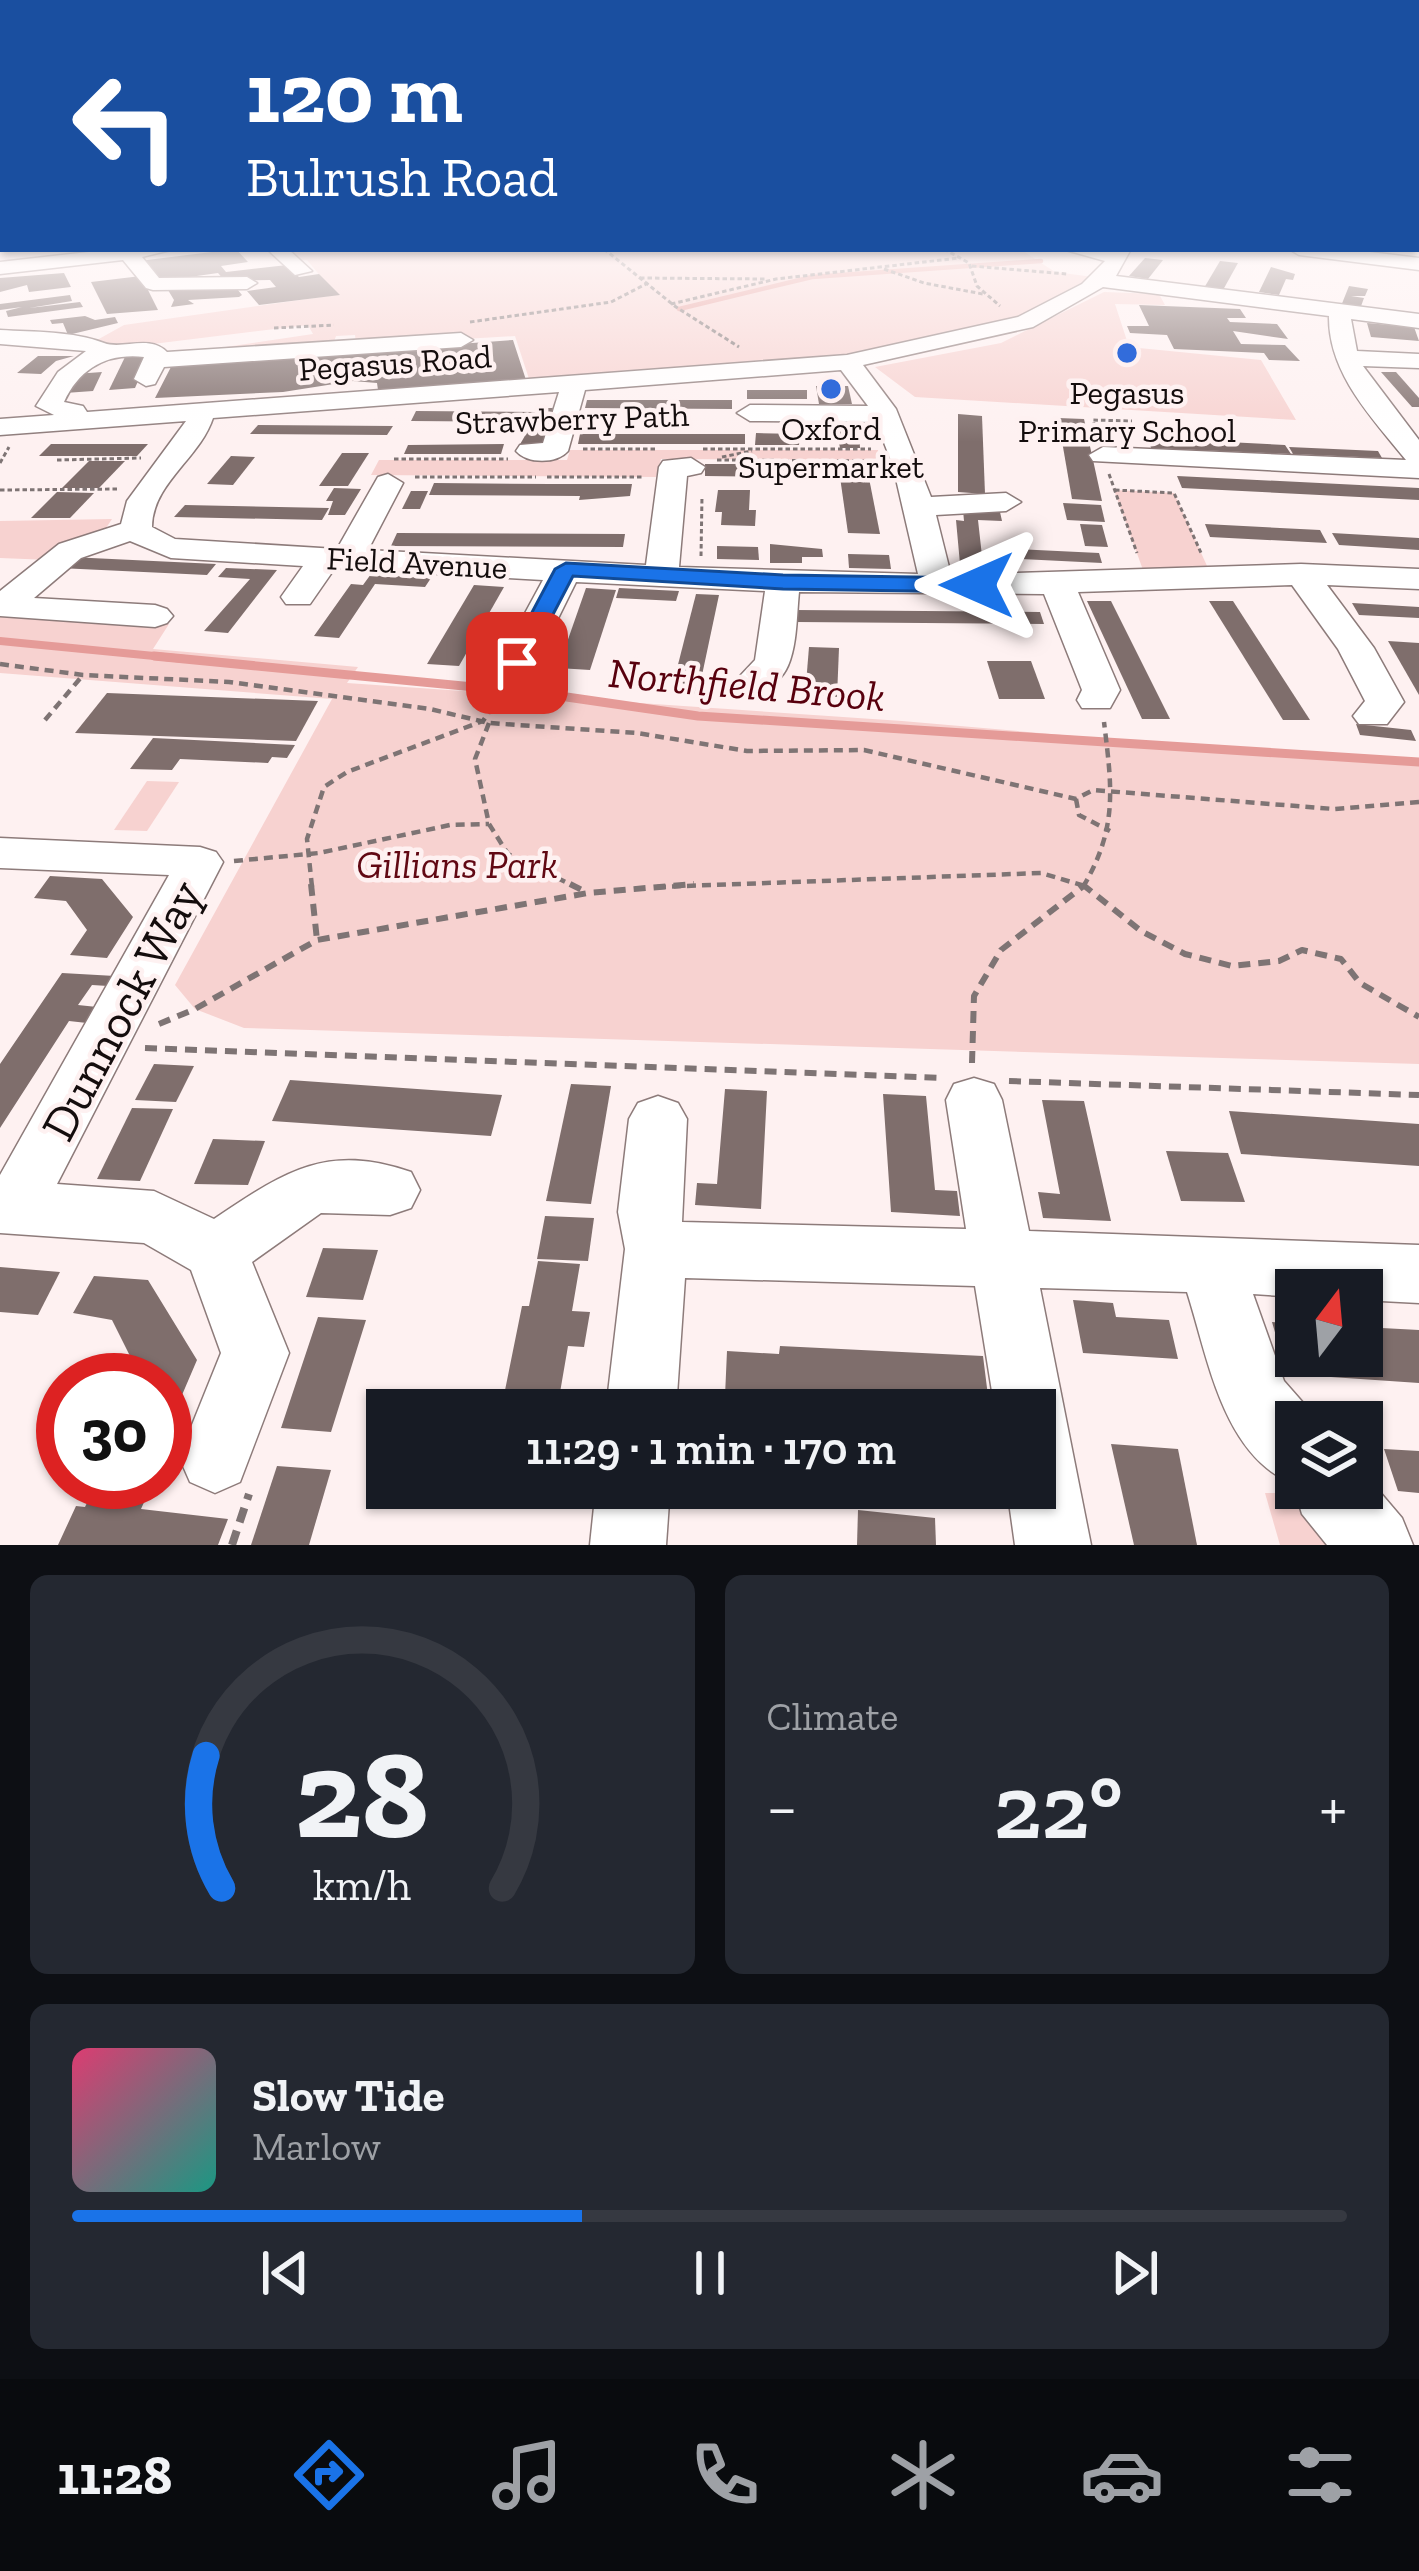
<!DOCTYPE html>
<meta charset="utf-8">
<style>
body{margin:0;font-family:"Zilla Slab",serif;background:#242831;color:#f1f3f6;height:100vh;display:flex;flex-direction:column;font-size:45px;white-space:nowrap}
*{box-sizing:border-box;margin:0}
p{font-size:39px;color:#9ea1a6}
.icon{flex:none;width:66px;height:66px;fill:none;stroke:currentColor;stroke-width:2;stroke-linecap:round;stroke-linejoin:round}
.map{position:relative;height:1545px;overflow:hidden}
.details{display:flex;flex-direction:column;gap:30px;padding:30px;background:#0d0f14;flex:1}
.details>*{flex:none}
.hud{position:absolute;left:0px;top:0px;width:1419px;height:252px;box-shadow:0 3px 9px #0004;background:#1a4fa0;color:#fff;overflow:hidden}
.needle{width:78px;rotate:16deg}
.buttons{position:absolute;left:1275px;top:1269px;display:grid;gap:24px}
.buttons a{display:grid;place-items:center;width:108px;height:108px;border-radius:0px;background:#171b24;box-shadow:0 3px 9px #0004;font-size:60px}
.speed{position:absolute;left:36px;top:1353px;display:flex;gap:24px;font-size:60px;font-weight:700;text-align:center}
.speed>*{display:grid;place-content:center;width:156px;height:156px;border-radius:50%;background:#171b24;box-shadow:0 3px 9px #0004;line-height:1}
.speed .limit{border:18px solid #d22;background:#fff;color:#111}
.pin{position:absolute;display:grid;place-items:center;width:102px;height:102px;color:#fff;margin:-51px;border-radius:24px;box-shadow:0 6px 18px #0006}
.me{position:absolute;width:132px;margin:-66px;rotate:270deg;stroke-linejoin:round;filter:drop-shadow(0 0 9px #0008)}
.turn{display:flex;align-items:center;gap:42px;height:252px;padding:0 48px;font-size:54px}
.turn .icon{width:156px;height:156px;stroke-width:2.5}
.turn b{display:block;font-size:84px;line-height:102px}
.big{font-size:90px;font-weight:600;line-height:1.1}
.details .widget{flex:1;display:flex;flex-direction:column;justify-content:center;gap:18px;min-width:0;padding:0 42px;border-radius:18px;background:#242831}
.details .dial{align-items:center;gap:0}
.dial svg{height:312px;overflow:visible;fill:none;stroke:#363941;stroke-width:7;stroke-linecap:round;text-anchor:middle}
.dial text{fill:#f1f3f6;stroke:none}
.song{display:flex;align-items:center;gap:36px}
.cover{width:144px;height:144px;border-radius:18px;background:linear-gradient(135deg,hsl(340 70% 55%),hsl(170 70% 35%))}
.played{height:12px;border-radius:6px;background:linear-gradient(90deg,#1a73e8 40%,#363941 40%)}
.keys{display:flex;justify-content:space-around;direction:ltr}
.heat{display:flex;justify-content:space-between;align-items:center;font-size:66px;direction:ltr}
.details .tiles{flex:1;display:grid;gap:30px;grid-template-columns:1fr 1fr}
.widget:last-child{grid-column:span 2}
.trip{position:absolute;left:366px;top:1389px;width:690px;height:120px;border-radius:0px;background:#171b24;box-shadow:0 3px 9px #0004;font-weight:600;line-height:120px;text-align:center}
.dock{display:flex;height:192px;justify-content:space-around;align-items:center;background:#090b0e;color:#9ea1a6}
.dock .icon{width:84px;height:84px}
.dock .active{color:#1a73e8}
.dock b{font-size:54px;color:#f1f3f6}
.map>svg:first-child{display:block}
</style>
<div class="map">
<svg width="1419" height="1545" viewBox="0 0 1419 1545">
<rect width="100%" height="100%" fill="#fef1f1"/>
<g fill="#f7d2d0">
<polygon points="284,249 1020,249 1055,272 1101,278 1061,305 926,348 531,385 515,336 363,345 356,344 355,335 336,336 333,344 212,349 313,334 308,325 112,349 97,340 124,325 336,295 307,260 297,260"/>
<polygon points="1104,292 1159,294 1165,305 1115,304 1129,347 1261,360 1296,420 915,397 875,367 1001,343"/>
<polygon points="570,450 878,450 879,455 875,460 661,459 656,477 371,475 379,460 567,460"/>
<polygon points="1114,490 1174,493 1212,577 1147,581"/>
<polygon points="112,519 106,528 50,560 0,558 0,521"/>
<polygon points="0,611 169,624 153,649 358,667 347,683 902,721 1419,766 1419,1064 244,1028 195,1009 175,985 332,699 0,673"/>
<polygon points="147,781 179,782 147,831 114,830"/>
<polygon points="1265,1493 1306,1493 1344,1545 1280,1545"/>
</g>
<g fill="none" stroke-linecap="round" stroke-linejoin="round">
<polyline stroke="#e59b98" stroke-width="4.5" points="679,309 812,277 1041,261"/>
<polyline stroke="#e59b98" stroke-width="8" points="0,641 185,659"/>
<polyline stroke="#e59b98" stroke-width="9" points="154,656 546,694 698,716 1419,762"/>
</g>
<g fill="#7f6e6c">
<polygon points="236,249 248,262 221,266 226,272 287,265 299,277 319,274 340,295 259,305 247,291 276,287 270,280 225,281 218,273 154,282 139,261"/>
<polygon points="1145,258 1163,260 1148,279 1129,276"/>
<polygon points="1220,261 1238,263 1223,290 1204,288"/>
<polygon points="1271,267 1295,274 1293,280 1286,279 1279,295 1259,292"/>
<polygon points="64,273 71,287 29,292 27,285 0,292 0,278"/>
<polygon points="141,276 158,310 107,314 91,282"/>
<polygon points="233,284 242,295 239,297 188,300 194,304 171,307 174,300 168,290"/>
<polygon points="1349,286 1368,289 1365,296 1351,296 1364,298 1360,309 1341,306"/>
<polygon points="70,295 72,301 29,308 80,302 83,307 8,317 6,311 22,307 0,310 0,304"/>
<polygon points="1139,305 1240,309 1246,318 1227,318 1230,322 1277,324 1288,339 1233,331 1241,344 1285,345 1300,361 1269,360 1264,353 1174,349 1167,335 1130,333 1127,326 1149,326"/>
<polygon points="85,316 95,320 115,317 118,323 68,335 63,323 52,324 50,320"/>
<polygon points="1367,323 1414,327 1419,341 1371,337"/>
<polygon points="513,340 526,380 378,390 377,383 353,381 283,392 155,398 172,365"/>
<polygon points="38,356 74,356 56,361 41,374 17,373"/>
<polygon points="149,356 135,388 109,390 125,357"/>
<polygon points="102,372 93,391 65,393 75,374"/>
<polygon points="1381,372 1396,372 1419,398 1419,407 1412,407"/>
<polygon points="816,386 848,386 852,404 819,404"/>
<rect x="747" y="390" width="60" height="9"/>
<polygon points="587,400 732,400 732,409 585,408"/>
<polygon points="538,408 553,408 542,446 519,446 533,422 411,421 416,411 536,412"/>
<polygon points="958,414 982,416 985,494 958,492"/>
<polygon points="834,417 858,418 860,448 840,448"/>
<polygon points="1058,418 1084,419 1102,501 1072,499"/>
<polygon points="258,425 393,426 387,435 250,434"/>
<polygon points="756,433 800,434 799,445 755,445"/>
<polygon points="580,434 745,434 745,444 578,444"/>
<polygon points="1148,438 1285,445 1291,454 1151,448"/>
<polygon points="51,444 148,444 137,456 39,456"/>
<polygon points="504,444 501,454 404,454 408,445"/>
<polygon points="1289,447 1378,451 1382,458 1293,454"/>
<polygon points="342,453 369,453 348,486 319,486"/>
<polygon points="231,456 255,457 233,485 207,484"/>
<polygon points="89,461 125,461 99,488 62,488"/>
<polygon points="838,463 866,463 880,534 848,533"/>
<polygon points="705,464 791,464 792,477 705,476"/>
<polygon points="1177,476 1419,488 1419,500 1182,488"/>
<polygon points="434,483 549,484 632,484 630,496 579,500 580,496 429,495"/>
<polygon points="334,488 361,489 345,515 328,515 333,501 326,501"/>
<polygon points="718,490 750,490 749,510 756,510 755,526 721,525 722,512 715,512"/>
<polygon points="411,491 428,491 420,509 402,509"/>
<polygon points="57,492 94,493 70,518 31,518"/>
<polygon points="1063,503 1101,505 1105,522 1067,520"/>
<polygon points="185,505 329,508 322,520 174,517"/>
<polygon points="963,510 1000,512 1002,521 978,520 983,565 960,564 956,520 964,521"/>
<polygon points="1080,524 1102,525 1108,547 1085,546"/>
<polygon points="1205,524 1320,530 1327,543 1210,537"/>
<polygon points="397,533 625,534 623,547 391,546"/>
<polygon points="1332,533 1419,538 1419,550 1339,545"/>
<polygon points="770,544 822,549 823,557 802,557 802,563 770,563"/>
<polygon points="717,546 758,547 759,560 717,559"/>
<polygon points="997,548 1099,553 1102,563 999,558"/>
<polygon points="848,554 889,555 891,569 849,568"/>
<polygon points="70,557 216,564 207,575 59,568"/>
<polygon points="226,568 277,570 228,633 204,631 250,579 218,577"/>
<polygon points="371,574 431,578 425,587 375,584 339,638 314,636 351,584 363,585"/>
<polygon points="474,585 504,587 459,666 427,664"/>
<polygon points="586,588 616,590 590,670 558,668"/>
<polygon points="619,588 679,591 676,601 616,598"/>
<polygon points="696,594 719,595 698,694 671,692"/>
<polygon points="1087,601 1111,601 1170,719 1142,719"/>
<polygon points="1209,601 1233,601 1310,720 1283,720"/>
<polygon points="1352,603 1419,607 1419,618 1359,615"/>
<polygon points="796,610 1040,612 1044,624 797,622"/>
<polygon points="1388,641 1419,643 1419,695"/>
<polygon points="809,647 839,648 837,697 805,696"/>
<polygon points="987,661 1031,661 1045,699 999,699"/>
<polygon points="107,693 318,701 296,741 75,733"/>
<polygon points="1356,724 1411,730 1416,741 1360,735"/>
<polygon points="153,738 295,745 287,758 272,757 268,763 180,759 172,770 130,769"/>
<polygon points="50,876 102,879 133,917 107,958 70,955 87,930 66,901 34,898"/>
<polygon points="62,973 115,976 108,986 92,985 78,1005 97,1007 87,1023 69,1021 0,1128 0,1064"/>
<polygon points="154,1064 194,1066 176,1102 135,1100"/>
<polygon points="290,1080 502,1095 491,1136 272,1121"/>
<polygon points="571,1084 611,1086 591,1204 546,1201"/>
<polygon points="725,1089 767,1091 761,1209 695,1205 697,1183 717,1184"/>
<polygon points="883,1094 926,1096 935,1190 957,1191 960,1216 891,1212"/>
<polygon points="1042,1100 1084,1101 1111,1221 1043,1218 1038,1192 1060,1194"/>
<polygon points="132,1108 173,1109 140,1181 97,1179"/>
<polygon points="1229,1111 1419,1124 1419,1166 1241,1154"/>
<polygon points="213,1139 265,1141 248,1185 194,1184"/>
<polygon points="1166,1151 1228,1153 1245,1202 1181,1201"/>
<polygon points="545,1216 594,1218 588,1261 537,1259"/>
<polygon points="323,1248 378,1250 363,1300 306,1297"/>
<polygon points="538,1261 580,1264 572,1311 590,1312 584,1347 568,1346 557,1410 501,1410 522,1306 529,1306"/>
<polygon points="0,1267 60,1272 38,1315 0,1312"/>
<polygon points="94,1276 148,1280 197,1360 170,1423 165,1422 165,1380 142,1380 112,1320 73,1313"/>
<polygon points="1073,1300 1113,1303 1116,1317 1169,1320 1178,1359 1083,1353"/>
<polygon points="318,1317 366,1320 331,1432 281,1428"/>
<polygon points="1272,1322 1296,1324 1296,1356 1362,1356 1362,1341 1368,1342 1363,1327 1419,1330 1419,1383 1287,1374"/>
<polygon points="780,1346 983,1356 989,1404 933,1402 934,1410 858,1410 858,1403 725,1396 727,1351 779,1354"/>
<polygon points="1111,1444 1178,1449 1197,1545 1134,1545"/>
<polygon points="1384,1449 1419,1451 1419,1493 1398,1491"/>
<polygon points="277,1466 331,1470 309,1545 251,1545"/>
<polygon points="97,1482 153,1482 141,1509 228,1519 218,1545 58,1545 76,1506 85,1507"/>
<polygon points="858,1510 935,1518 936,1545 857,1545"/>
</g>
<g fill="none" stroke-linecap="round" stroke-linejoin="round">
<defs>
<g id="minor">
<polygon points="115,249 175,249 142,257 159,278 247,277 257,283 247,289 153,290 146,288 123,260 0,274 0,262"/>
<polygon points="267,249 288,249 312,271 295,275"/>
<path d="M1062,249H1131L1116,276L1419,314V328L1351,319L1357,351L1419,354V368L1363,366L1419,440V478L1093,461L1089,455L1103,447L1406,460C1372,418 1328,373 1329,316L1103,287L1033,327L863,365L896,409L931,497L1006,493L1021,502L1006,511L936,515L951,575L1301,564L1419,569V589L1327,585L1374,648L1404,702L1387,724H1359L1353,716L1365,701L1338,649L1292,585L1078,592L1120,690L1110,708H1082L1077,700L1082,690L1044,594L799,592C795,628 800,699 745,685L739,677L755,660L765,591L576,582L536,663L530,671H504L498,663L543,580L335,568L310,604H286L281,597L303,566L171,558L130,541L81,558L34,598L155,605L167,609L173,616L167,623L155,627L0,616V591L59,544L121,524L127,501L186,421L0,435V419L54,415L36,406L58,372L86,351L0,344V330C35,332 73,331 104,343C123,350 149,334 167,352L461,333L473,340L461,347L164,367L155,384L146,386L134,379L144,357C107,353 80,368 64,402L83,406L87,412L847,355L1018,317L1082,284L1105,261ZM841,370L868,406L750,405L737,413L750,421L876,422L893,466L918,574L679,567L687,476L701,473L705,467L691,458L663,461L659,467L646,565L368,550L403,483L388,474L378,477L337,549L175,539L152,527C152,484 200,458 213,418L559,392L543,443L520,445L516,451C527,464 557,464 568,451L585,390Z"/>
<polygon points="1289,249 1345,249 1419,258 1419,270 1299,255"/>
<path d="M0,838L200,847L216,852L223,862L57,1184L154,1191L214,1219C283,1173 325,1142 411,1172L420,1190L411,1208L390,1215L321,1213L252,1262L289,1353L240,1482L215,1493L190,1482L179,1457L221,1353L191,1270L144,1243L0,1233V1175L169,875L0,868Z"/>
<path d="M974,1078L994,1084L1002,1100L1029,1231L1419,1245V1303L1362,1300V1290H1296V1297L1253,1294L1284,1381L1320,1422H1296V1488H1362V1471L1402,1518L1413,1545H1327L1302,1514L1293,1484C1222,1454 1208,1357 1187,1292L1040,1288L1091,1545H1015L1007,1488H1035V1410H995L975,1286L685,1278L676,1410H606L625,1249L618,1212L629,1119L638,1103L658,1096L678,1103L687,1119L682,1222L966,1229L946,1100L954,1084Z"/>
<polygon points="596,1488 670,1488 666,1545 590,1545"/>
</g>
</defs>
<use href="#minor" stroke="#8d7b7a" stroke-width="3"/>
<g stroke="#7e7474" stroke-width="3" stroke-dasharray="4.5 3" stroke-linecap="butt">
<polyline points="604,249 676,307 739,347"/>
<polyline points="944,249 969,263 977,286 1000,306"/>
<polyline points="972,266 1067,274"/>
<polyline points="884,269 924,283 983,294"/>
<polyline points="640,278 767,279"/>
<polyline points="671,304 776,279 959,258"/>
<polyline points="470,322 611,302 648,283"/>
<polyline points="274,328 334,325"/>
<polyline points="1097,434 1093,420 1132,421"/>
<polyline points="583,449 655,449"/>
<polyline points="703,449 871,449"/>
<polyline points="722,457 752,451"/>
<polyline points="394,459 508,459"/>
<polyline points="57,460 141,458"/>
<polyline points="717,460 874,461"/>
<polyline points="0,463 9,447"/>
<polyline points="1109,474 1137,553"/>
<polyline points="415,477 536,477"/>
<polyline points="547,477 644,477"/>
<polyline points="0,490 120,489"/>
<polyline points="1115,490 1174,493 1202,555"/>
<polyline points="701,556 702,496"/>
</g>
<g stroke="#7e7474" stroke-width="4.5" stroke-dasharray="9 6" stroke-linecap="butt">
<polyline points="0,664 83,675 229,682 430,709 489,723 637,733 747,751 864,750 1076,799 1093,790 1334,809 1419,802"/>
<polyline points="45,720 83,675"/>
<polyline points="489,723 475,759 489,824 508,854 576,887"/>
<polyline points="1076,799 1079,815 1110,831"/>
<polyline points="234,861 319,853 450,825 489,824"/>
<polyline points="312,887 307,839 324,787 347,772 483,721 507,685"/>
<polyline points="657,887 1041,873 1088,887"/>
<path d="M1083,887C1118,828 1112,788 1104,722"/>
</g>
<g stroke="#7e7474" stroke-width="6" stroke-dasharray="12 8" stroke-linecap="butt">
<polyline points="311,884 317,940"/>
<polyline points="570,884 586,892"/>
<polyline points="1082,884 1141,931 1185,954 1232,966 1279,961 1302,950 1341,959 1360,983 1419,1017"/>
<polyline points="159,1024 195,1009 317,940 588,893 694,884"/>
<polyline points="145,1048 943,1078"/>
<polyline points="972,1063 974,996 1001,950 1086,884"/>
<polyline points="1009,1081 1419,1095"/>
</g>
<polyline stroke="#7e7474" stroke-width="8" stroke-dasharray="15 9" stroke-linecap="butt" points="232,1545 249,1494"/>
<use href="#minor" fill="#fff" fill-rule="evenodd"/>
</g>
<linearGradient id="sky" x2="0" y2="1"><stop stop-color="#a7aac8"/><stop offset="0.51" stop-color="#fff9f9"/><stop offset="1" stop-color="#fff9f9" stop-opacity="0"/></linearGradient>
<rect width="1419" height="442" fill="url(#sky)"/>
<polygon fill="#1a73e8" stroke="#114b97" stroke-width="3" points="566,563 783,575 977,578 988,585 977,592 783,589 573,576 525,668 508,668 505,663 555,569"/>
<g fill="#326cdb" stroke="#fef1f1" stroke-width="4.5">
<circle cx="1127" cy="353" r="12"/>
<circle cx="831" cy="389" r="12"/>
</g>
<g text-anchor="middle" stroke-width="9" stroke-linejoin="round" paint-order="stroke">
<g font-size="33" fill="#140d0d" stroke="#fef1f1">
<text transform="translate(395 362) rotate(-4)" y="12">Pegasus Road</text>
<text transform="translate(572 418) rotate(-2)" y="12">Strawberry Path</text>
<text transform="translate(417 562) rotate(3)" y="12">Field Avenue</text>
</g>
<g font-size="33" fill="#140d0d" stroke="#fef1f1">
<text x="1127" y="404">Pegasus<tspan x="1127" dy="38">Primary School</tspan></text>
<text x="831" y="440">Oxford<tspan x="831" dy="38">Supermarket</tspan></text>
</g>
<g font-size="39" font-style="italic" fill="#610813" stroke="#fef1f1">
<text x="457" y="878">Gillians Park</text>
</g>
<g font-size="42" font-style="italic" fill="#58000d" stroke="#fef1f1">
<text transform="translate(747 684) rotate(5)" y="15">Northfield Brook</text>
</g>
<g font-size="48" fill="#140d0d" stroke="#fef1f1">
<text transform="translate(121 1010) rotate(-62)" y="17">Dunnock Way</text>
</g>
</g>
</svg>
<div class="buttons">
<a><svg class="needle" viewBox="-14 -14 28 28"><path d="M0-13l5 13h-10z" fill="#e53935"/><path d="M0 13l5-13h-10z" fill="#9ea1a6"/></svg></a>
<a><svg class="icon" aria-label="layers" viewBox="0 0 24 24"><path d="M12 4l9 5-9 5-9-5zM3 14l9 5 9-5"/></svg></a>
</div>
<div class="speed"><div class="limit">30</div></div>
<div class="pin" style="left:517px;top:663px;background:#d93025"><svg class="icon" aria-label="arrive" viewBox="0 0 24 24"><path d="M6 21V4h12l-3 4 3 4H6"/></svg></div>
<svg class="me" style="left:977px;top:585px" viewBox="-20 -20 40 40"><path d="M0-17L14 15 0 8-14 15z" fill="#1a73e8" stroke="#fff" stroke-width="4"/></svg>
<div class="trip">11:29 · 1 min · 170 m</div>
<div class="hud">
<div class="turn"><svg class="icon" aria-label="left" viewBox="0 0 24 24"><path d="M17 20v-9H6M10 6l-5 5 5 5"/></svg><div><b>120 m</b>Bulrush Road</div></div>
</div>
</div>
<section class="details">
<div class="tiles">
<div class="widget dial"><svg viewBox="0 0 100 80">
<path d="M14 69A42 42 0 1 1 86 69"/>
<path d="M14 69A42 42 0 0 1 10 35" stroke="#1a73e8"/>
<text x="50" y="56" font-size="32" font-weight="700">28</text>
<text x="50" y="72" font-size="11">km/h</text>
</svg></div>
<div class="widget"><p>Climate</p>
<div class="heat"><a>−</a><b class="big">22°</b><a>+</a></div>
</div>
<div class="widget">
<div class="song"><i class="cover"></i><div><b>Slow Tide</b><p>Marlow</p></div></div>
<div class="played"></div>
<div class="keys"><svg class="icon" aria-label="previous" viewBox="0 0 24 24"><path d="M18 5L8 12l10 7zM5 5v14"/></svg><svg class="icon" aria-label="pause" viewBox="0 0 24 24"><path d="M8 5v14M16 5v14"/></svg><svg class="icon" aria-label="next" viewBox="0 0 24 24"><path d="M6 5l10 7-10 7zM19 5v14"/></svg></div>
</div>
</div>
</section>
<nav class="dock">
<b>11:28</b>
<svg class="icon active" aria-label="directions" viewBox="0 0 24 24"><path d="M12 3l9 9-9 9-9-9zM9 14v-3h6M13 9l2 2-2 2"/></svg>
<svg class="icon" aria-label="music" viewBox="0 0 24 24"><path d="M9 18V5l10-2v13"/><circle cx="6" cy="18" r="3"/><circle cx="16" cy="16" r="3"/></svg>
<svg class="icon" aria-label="phone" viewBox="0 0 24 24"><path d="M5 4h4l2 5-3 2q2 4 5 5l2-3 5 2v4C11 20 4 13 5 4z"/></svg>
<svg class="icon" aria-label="climate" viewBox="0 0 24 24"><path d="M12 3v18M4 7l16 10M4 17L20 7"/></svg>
<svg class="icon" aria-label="car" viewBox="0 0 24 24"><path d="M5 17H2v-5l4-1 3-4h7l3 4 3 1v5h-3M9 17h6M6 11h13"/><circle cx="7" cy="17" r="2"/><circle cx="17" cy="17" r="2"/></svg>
<svg class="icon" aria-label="filters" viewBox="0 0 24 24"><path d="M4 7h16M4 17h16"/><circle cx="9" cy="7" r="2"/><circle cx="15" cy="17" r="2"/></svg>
</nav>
